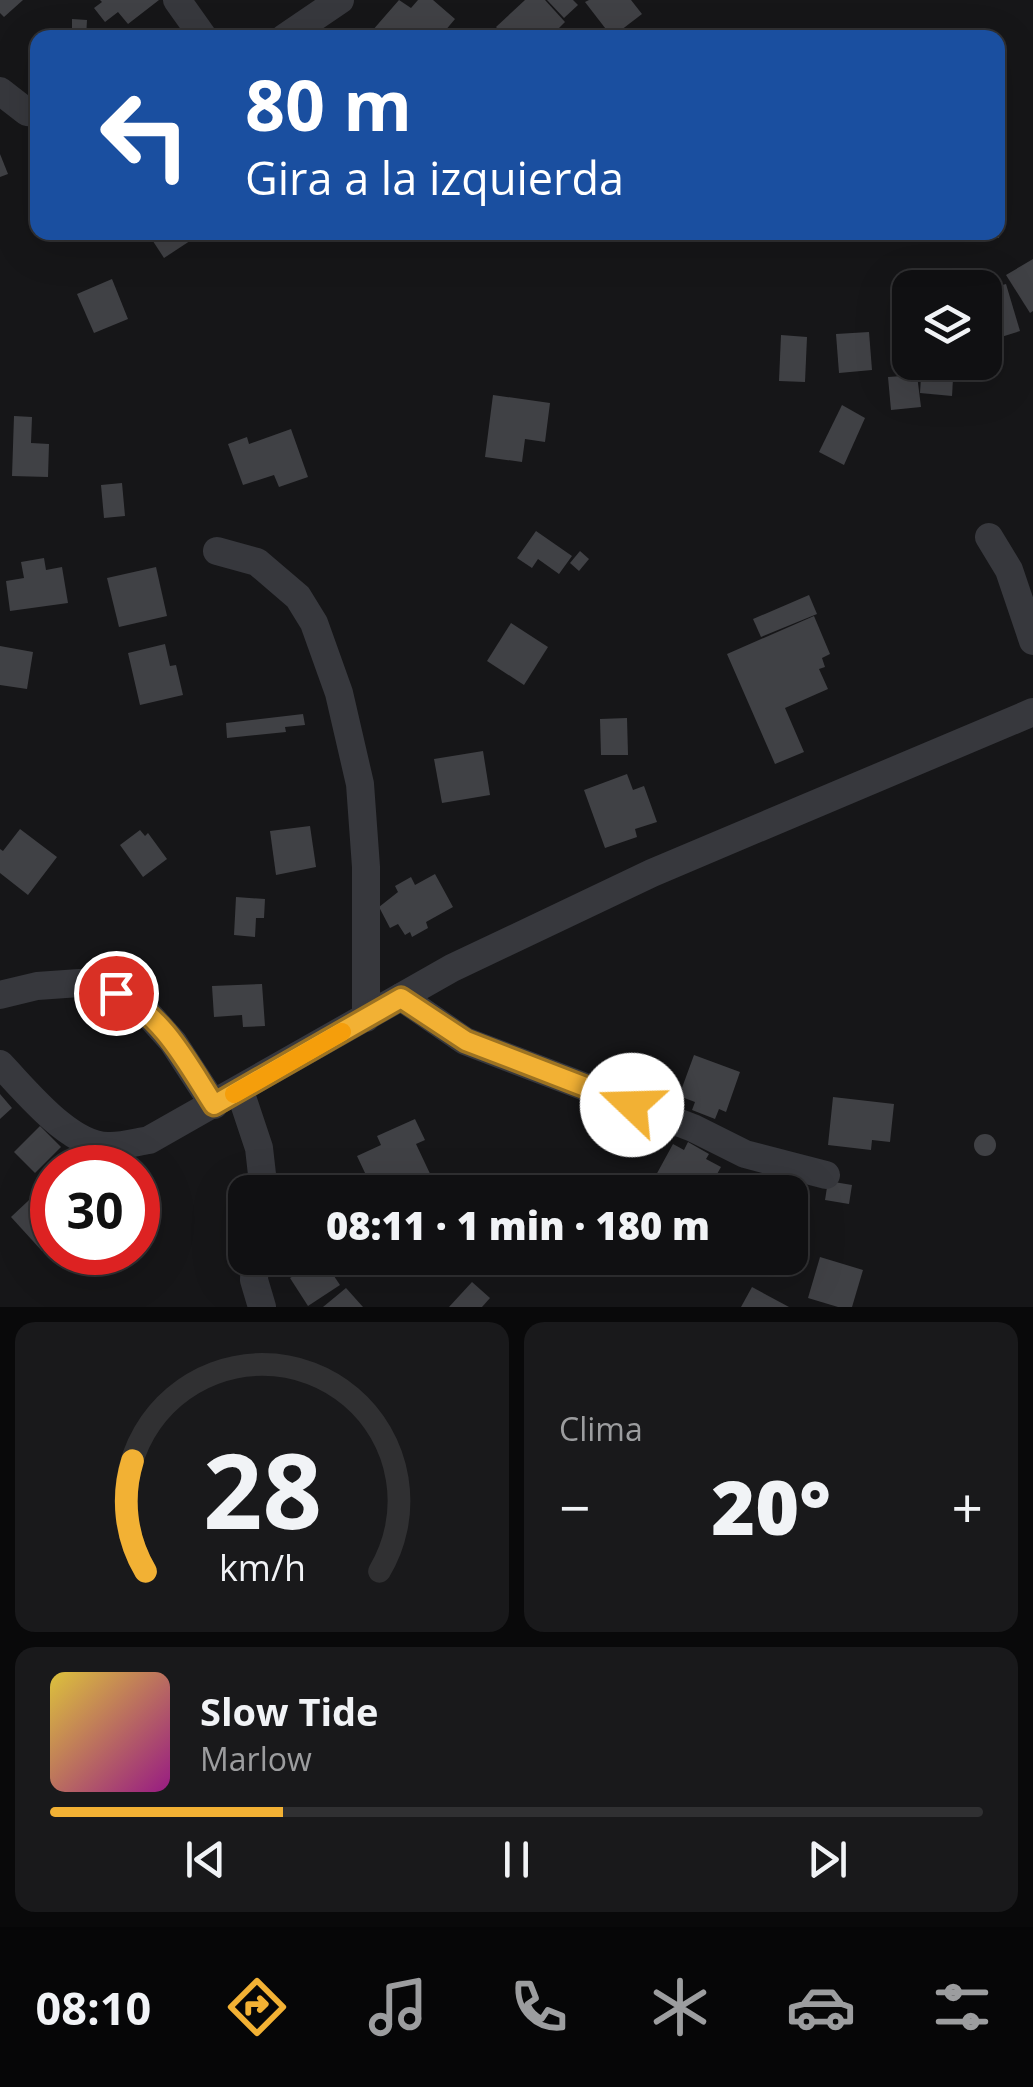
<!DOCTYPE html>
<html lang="es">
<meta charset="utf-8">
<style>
body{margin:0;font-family:"Open Sans",sans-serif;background:#19191b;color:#f1f3f6;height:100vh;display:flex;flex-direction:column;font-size:38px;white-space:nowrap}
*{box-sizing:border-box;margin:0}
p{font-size:32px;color:#9c9d9f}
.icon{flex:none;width:55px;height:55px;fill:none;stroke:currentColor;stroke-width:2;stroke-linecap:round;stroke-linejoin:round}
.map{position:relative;height:1307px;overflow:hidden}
.details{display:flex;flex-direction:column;gap:15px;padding:15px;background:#09090a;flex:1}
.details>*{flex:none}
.banner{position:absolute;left:30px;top:30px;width:975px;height:210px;border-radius:20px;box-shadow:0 10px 40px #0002,0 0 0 2px #303032;background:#1a4fa0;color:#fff;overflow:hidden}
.tools{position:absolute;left:892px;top:270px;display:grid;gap:20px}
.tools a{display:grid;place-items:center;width:110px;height:110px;border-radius:20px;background:#101012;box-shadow:0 10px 40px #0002,0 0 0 2px #303032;font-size:50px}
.speed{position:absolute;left:30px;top:1145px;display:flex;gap:20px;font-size:50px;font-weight:700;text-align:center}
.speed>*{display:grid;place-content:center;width:130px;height:130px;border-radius:50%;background:#101012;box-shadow:0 10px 40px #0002,0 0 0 2px #303032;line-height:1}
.speed .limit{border:15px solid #d22;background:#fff;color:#111}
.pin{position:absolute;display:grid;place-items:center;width:85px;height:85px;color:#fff;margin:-42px;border:5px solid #fff;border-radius:50%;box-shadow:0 2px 10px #0007}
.me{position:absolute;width:110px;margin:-55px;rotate:291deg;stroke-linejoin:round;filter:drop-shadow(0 0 8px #0008)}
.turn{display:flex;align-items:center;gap:35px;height:210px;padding:0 50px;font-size:45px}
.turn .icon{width:130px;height:130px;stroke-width:2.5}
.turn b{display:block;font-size:70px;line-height:85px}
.big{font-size:75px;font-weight:800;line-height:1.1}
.details .card{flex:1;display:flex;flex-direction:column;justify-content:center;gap:15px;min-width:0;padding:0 35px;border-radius:20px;background:#19191b}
.details .dial{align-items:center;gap:0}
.dial svg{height:260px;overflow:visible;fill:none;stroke:#303032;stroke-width:7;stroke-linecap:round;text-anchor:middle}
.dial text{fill:#f1f3f6;stroke:none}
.song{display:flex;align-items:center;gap:30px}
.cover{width:120px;height:120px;border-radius:15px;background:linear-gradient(135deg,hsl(50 70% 55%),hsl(310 70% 35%))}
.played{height:10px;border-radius:5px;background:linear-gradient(90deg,#f2b134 25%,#303032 25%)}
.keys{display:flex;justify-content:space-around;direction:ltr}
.heat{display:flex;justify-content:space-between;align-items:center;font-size:55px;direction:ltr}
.details .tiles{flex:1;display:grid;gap:15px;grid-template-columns:1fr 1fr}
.card:last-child{grid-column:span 2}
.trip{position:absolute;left:228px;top:1175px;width:580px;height:100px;border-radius:20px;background:#101012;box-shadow:0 10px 40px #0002,0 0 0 2px #303032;font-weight:800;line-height:100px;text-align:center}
.dock{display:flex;height:160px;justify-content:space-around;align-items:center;background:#060607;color:#9c9d9f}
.dock .icon{width:70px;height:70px}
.dock .on{color:#f2b134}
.dock b{font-size:45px;color:#f1f3f6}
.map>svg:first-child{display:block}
</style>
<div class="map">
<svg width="1033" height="1307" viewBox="0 0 1033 1307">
<rect width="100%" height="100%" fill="#161618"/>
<g fill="#404145">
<polygon points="0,0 23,0 4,17 0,13"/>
<polygon points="100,0 159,0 128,24 118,12 105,22 94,8 102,2"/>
<polygon points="399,0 411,8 418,0 433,0 455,19 439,38 380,38 372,31"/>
<polygon points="525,0 545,0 565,22 549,38 506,38 496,27"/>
<polygon points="547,0 573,0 578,5 564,18"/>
<polygon points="589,0 631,0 642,14 612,37 585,2"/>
<polygon points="72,19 87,20 86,38 43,38 44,33 72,34"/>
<polygon points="0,154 8,174 0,177"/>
<polygon points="998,182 1007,183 999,238 977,235 998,232"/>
<polygon points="147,232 197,232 199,235 164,258"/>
<polygon points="1033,259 1033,311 1030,313 1006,275"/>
<polygon points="112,279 128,319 94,333 77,294"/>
<polygon points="1006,284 1020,331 985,342 985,290"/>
<polygon points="869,332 872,370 839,373 836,334"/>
<polygon points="781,335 807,337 805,382 779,381"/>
<polygon points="922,362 954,362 952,396 920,393"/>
<polygon points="917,375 921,407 891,410 888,377"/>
<polygon points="493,395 550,403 545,442 525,439 522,462 485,457"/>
<polygon points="842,405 865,418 844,465 819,452"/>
<polygon points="14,416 32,417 31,443 49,444 48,477 12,476"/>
<polygon points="291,429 308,477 279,487 274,475 243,485 228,444 247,437 249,444"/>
<polygon points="122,483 125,516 104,518 101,485"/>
<polygon points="536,531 572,556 559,574 538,559 532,568 517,558"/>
<polygon points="580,551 589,559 579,571 570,563"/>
<polygon points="44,558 46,570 62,567 68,603 10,611 6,581 24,578 21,562"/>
<polygon points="156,567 167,616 119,627 107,578"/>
<polygon points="809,595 817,614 761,637 753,619"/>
<polygon points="814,616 830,654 822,658 825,667 819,669 828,689 785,708 804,752 775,764 727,654"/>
<polygon points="511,623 548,647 524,685 487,661"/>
<polygon points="165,644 170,666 176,665 183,695 140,705 128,653"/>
<polygon points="0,646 33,652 27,689 0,685"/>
<polygon points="303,714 305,725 285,727 286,732 227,738 226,723"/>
<polygon points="627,718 628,755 601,755 600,719"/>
<polygon points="483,751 490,795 442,803 434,759"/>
<polygon points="627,774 633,790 644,786 657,822 635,829 637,837 605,848 584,790"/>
<polygon points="310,826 316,867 276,875 270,831"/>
<polygon points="20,829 57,857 28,895 0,873 0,849 3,851"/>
<polygon points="140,830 145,836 148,833 167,859 143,877 120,845"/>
<polygon points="435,874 453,907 426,922 428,928 412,937 410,932 405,935 398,924 390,928 379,907 398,892 395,886 411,877 415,885"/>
<polygon points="236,897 265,899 264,918 256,918 255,937 234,935"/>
<polygon points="262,984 265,1026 243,1027 242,1015 214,1017 212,986"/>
<polygon points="694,1055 740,1072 726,1112 719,1109 715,1119 692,1110 695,1102 679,1096"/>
<polygon points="0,1094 12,1108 0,1119"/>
<polygon points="833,1097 894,1104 890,1142 872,1140 871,1150 828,1145"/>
<polygon points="415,1119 425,1140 416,1144 433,1180 407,1192 403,1185 387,1192 374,1192 357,1156 381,1145 377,1136"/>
<polygon points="40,1126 61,1147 35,1173 14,1152"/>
<circle cx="985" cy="1145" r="11"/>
<polygon points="688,1142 709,1154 706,1159 721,1167 707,1192 683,1192 655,1177 673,1144 684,1150"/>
<polygon points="828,1181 852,1185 849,1204 825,1200"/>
<polygon points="44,1186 52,1195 52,1241 42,1251 11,1217"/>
<polygon points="820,1257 863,1270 852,1307 838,1307 808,1298"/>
<polygon points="322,1258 340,1285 308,1306 290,1278"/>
<polygon points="709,1258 731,1258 721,1277 704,1267"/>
<polygon points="737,1258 759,1258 755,1267"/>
<polygon points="472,1282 490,1298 482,1307 449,1307"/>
<polygon points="752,1287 789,1307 741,1307"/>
<polygon points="346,1288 363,1307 323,1307"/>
</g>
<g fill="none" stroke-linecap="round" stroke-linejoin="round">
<g stroke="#37383d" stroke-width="28">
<polyline points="177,0 204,38"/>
<polyline points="284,38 340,0"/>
<polyline points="0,91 27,112 38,113"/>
<polyline points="989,537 1009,570 1033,641"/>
<polyline points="217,551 257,562 298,597 314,623 339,693 360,784 366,867 366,1018"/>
<polyline points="0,995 37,986 94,982 139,1004 173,1042 214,1105"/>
<polyline points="401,997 465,1041 693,1128 745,1154 826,1175"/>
<path d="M0,1064C26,1091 71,1148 110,1146C123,1146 137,1142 149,1140L452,968L652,873L1033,712"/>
<polyline points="240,1091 259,1148 264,1192"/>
<polyline points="255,1258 254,1280 262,1307"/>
</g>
</g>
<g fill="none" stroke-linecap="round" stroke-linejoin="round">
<defs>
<path id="route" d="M116,993C163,1015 187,1063 214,1105L401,998L466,1041L632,1105"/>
</defs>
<use href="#route" stroke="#9d7322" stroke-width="25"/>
<use href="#route" stroke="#f2b134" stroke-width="18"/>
<polyline stroke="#f59e0b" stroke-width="18" points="234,1094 342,1032"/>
</g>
</svg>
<div class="tools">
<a><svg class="icon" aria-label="layers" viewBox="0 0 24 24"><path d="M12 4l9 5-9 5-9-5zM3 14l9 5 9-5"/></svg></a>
</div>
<div class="speed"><div class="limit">30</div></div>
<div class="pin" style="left:116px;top:993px;background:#d93025"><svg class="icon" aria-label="arrive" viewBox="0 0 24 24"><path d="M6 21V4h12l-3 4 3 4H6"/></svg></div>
<svg class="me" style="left:632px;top:1105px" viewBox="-20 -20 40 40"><circle r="19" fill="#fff"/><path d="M0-13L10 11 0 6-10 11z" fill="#f2b134"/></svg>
<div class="trip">08:11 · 1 min · 180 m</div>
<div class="banner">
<div class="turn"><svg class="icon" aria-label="left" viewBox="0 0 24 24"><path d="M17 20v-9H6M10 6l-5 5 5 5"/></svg><div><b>80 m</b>Gira a la izquierda</div></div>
</div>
</div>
<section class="details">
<div class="tiles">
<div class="card dial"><svg viewBox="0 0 100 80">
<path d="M14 69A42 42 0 1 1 86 69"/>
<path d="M14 69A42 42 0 0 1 10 35" stroke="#f2b134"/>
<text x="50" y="56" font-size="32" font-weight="700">28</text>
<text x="50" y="72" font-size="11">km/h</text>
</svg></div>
<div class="card"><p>Clima</p>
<div class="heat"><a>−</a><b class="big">20°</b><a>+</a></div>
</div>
<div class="card">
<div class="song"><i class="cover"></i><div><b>Slow Tide</b><p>Marlow</p></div></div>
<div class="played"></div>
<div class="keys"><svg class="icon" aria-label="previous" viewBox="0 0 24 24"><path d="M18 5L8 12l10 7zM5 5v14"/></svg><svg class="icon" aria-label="pause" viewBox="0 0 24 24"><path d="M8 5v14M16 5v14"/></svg><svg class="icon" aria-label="next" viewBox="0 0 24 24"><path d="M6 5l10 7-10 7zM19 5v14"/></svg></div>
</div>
</div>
</section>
<nav class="dock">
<b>08:10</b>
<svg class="icon on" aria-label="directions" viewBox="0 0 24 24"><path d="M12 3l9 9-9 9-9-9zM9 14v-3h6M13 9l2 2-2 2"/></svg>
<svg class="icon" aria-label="music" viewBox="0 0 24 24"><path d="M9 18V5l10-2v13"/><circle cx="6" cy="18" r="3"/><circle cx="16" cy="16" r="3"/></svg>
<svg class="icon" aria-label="phone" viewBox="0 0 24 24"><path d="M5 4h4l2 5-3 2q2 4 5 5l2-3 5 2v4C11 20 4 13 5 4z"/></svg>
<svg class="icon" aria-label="climate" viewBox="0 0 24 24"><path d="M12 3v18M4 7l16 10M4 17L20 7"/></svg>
<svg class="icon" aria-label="car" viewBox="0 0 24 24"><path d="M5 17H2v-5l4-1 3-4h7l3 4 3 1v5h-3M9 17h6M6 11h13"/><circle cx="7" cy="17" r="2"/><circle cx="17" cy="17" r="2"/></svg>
<svg class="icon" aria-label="filters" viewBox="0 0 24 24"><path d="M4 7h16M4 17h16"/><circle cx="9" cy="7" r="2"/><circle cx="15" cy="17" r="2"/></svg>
</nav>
